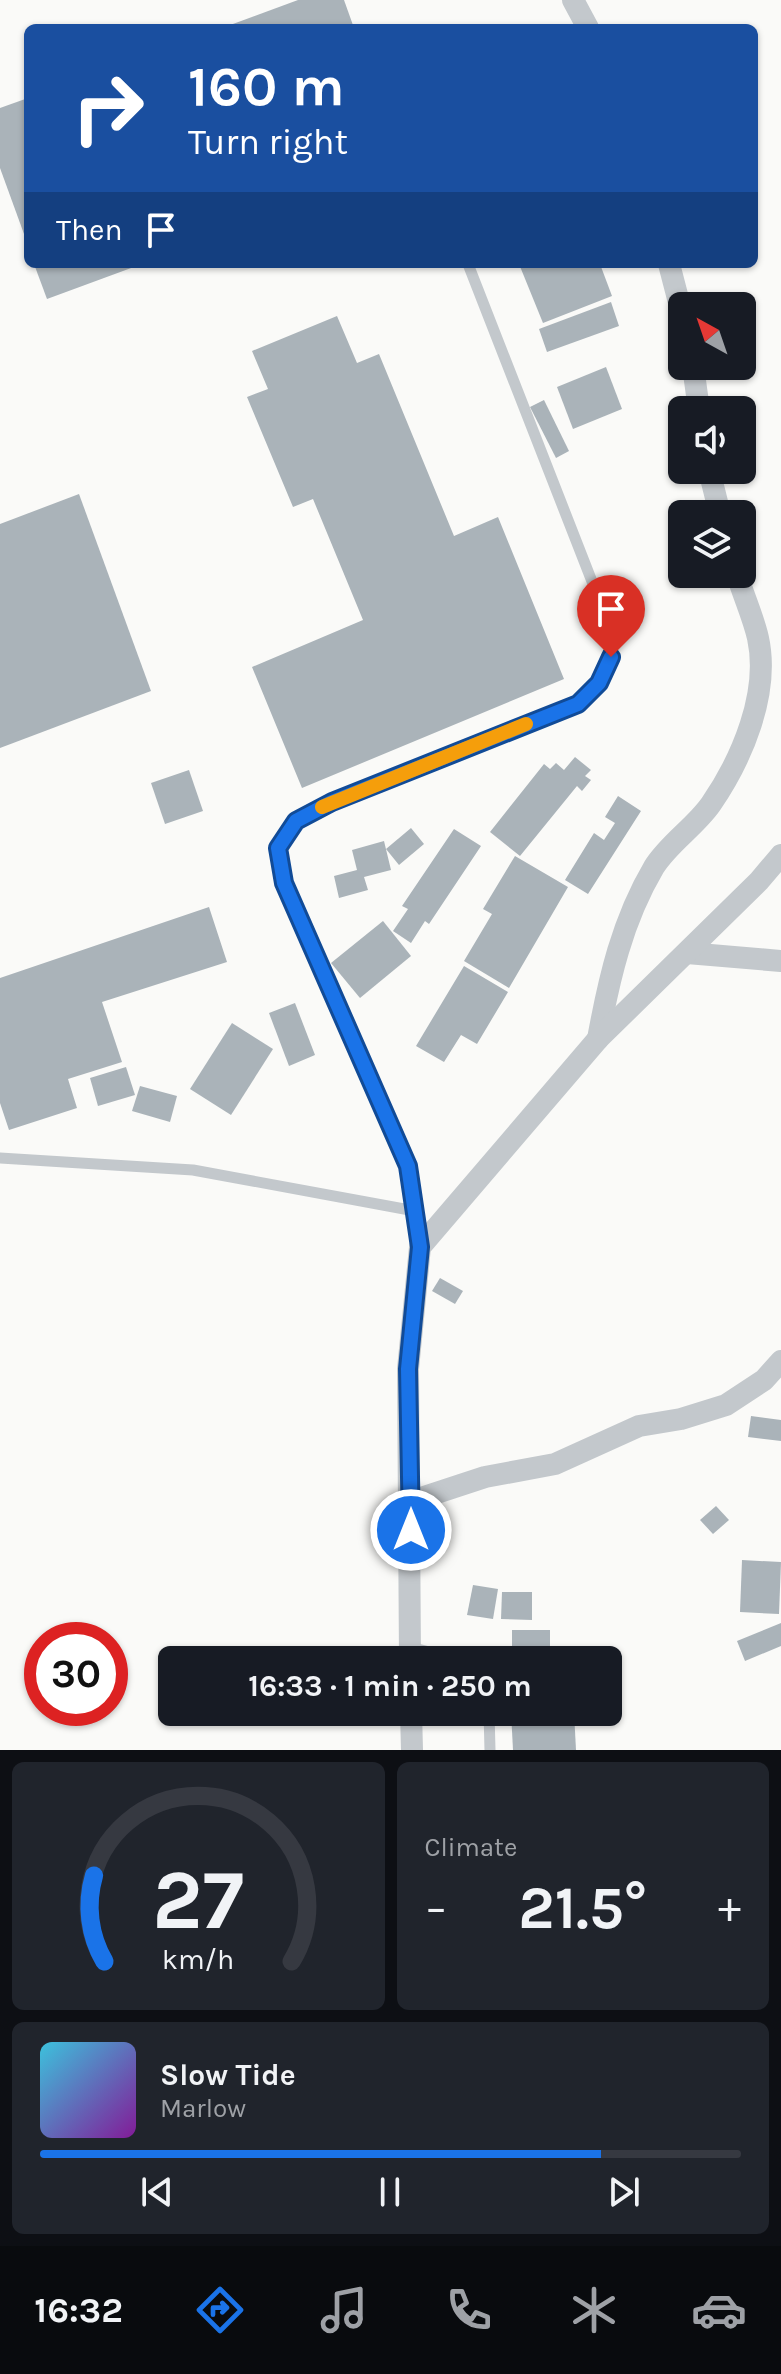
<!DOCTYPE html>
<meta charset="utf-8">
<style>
body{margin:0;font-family:Karla,sans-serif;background:#20242c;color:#f1f3f6;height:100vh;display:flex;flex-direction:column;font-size:30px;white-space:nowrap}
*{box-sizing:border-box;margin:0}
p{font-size:26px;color:#9ea1a6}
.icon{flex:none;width:44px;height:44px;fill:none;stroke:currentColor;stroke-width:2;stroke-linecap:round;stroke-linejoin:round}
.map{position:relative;height:1750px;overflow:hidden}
.side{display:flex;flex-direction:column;gap:12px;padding:12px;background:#0d0f14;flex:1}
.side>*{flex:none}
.hud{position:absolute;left:24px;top:24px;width:734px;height:244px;border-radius:12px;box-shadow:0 2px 6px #0004;background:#1a4fa0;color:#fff;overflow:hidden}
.needle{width:52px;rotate:320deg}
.controls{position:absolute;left:668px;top:292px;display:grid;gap:16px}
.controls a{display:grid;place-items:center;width:88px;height:88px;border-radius:12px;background:#171b24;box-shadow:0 2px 6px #0004;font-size:40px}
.speed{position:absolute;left:24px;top:1622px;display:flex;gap:16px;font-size:40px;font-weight:700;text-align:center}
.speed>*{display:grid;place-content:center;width:104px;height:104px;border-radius:50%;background:#171b24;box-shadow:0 2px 6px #0004;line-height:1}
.speed .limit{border:12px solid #d22;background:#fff;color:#111}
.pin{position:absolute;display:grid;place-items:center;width:68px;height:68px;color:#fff;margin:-82px -34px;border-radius:50% 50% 50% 0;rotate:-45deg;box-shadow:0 0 8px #0007}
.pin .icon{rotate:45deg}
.me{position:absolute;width:88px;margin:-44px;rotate:0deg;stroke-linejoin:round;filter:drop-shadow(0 0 6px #0008)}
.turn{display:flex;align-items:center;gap:28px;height:168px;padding:0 32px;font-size:36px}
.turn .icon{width:104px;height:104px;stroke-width:2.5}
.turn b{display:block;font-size:56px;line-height:68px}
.then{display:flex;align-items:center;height:76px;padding:0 32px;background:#0003;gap:16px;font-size:30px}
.big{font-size:60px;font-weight:700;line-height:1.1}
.side .widget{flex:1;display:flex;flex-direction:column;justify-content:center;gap:12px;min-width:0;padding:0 28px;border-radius:12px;background:#20242c}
.side .dial{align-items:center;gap:0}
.dial svg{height:208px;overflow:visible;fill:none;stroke:#363941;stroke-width:7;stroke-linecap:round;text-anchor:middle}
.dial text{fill:#f1f3f6;stroke:none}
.song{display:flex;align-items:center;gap:24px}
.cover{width:96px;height:96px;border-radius:12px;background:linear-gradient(135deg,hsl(190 70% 55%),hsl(290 70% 35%))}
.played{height:8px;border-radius:4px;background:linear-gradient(90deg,#1a73e8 80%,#363941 80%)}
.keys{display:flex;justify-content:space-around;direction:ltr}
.heat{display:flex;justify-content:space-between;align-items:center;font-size:44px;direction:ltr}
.side .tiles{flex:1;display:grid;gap:12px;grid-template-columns:1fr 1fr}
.widget:last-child{grid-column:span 2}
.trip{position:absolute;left:158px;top:1646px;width:464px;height:80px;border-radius:12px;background:#171b24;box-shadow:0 2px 6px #0004;font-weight:700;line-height:80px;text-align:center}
.menu{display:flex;height:128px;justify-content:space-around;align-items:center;background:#090b0e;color:#9ea1a6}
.menu .icon{width:56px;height:56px}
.menu .active{color:#1a73e8}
.menu b{font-size:36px;color:#f1f3f6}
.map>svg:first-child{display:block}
</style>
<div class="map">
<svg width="781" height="1750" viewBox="0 0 781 1750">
<rect width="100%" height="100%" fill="#fafaf8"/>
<g fill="#aab3b9">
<polygon points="298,0 344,0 354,28 222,28"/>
<polygon points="28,98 28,245 0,168 0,108"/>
<polygon points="34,264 142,264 47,299"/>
<polygon points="519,264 600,264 612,296 543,323"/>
<polygon points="611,302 619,326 547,352 539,329"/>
<polygon points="337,316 357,363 379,354 454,536 498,517 564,679 302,788 252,667 363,620 313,499 293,507 247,397 268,389 252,351"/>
<polygon points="606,367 622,409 573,429 557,387"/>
<polygon points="544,400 569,451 556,458 530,407"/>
<polygon points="79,494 151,691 0,748 0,524"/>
<polygon points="575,757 591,770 585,776 591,780 582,791 577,786 520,856 490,832 544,764 550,769 556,763 564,770"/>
<polygon points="189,770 203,811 165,824 151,783"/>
<polygon points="618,796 641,811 588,894 565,880 594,833 604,840 615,823 605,817"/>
<polygon points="411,828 424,844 399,865 386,849"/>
<polygon points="454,829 481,846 429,924 425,921 411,943 393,931 408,909 402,906"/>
<polygon points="384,841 391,870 364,877 368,890 339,898 334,876 357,870 352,850"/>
<polygon points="515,856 568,887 509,988 464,961 492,914 483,909"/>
<polygon points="209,907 227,962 102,1002 122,1062 68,1079 77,1108 9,1130 0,1103 0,978"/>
<polygon points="383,921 411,956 360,998 331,963"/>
<polygon points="464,966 508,992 477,1044 461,1035 444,1062 416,1046"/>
<polygon points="295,1003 315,1055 289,1066 269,1013"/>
<polygon points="232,1023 273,1049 231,1115 190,1089"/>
<polygon points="126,1067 135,1095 98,1106 90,1078"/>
<polygon points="140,1086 177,1096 170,1122 132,1111"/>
<polygon points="440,1278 463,1291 455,1304 432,1291"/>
<polygon points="751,1416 781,1420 781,1441 748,1437"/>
<polygon points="716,1506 729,1520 713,1534 700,1520"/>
<polygon points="742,1560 781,1562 779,1614 740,1612"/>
<polygon points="473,1585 498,1589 493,1619 467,1615"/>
<polygon points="502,1592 532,1592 532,1620 501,1619"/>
<polygon points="781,1623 781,1646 745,1661 737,1641"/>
<rect x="512" y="1630" width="38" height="30"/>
<polygon points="511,1712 574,1712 576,1750 513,1750"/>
</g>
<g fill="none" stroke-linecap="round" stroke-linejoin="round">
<g stroke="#c3c8cc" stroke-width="11">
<polyline points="0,1158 193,1170 415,1211"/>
<path d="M420,1246L408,1166L284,883L278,848L296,821L332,802L578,704C607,676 611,664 609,625L468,264"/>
<polyline points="410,1647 460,1660"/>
<polyline points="489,1712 490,1750"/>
</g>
<g stroke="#c3c8cc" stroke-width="22">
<polyline points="573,0 588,28"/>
<polyline points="669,264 682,314"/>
<polyline points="693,366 699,410"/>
<polyline points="709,470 720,514"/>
<polyline points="687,953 781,961"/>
<path d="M598,1039C609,979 622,921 654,867C669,843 695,827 711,804C742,759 770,693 758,638C753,616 743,595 737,574"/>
<polyline points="412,1501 485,1477 555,1464 639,1426 681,1419 726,1405 764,1380 781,1361"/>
<polyline points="410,1660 408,1369 420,1247 598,1039 759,881 781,855"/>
<polyline points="411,1712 412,1750"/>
</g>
</g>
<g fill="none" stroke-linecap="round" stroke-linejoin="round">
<defs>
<polyline id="route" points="411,1530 408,1369 420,1247 408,1166 284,883 278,848 296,821 332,802 578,704 599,683 611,657"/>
</defs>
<use href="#route" stroke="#114b97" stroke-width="20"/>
<use href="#route" stroke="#1a73e8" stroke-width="14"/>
<polyline stroke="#f59e0b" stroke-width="14" points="322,807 526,724"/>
</g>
</svg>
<div class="controls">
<a><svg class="needle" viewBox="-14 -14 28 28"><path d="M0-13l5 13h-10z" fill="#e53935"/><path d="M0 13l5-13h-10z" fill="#9ea1a6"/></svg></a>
<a><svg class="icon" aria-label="sound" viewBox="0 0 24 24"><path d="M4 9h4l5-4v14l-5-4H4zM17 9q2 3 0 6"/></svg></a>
<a><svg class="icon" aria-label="layers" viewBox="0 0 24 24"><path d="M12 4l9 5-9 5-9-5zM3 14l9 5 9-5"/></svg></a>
</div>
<div class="speed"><div class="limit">30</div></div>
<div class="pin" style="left:611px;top:657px;background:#d93025"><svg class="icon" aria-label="arrive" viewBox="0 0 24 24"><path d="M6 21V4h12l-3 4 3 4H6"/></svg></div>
<svg class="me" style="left:411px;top:1530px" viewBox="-20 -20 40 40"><circle r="17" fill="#1a73e8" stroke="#fff" stroke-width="3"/><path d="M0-11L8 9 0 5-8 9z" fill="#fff"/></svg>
<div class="trip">16:33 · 1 min · 250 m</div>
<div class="hud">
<div class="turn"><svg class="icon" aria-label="right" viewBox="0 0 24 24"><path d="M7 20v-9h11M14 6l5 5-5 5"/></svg><div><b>160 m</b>Turn right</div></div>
<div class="then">Then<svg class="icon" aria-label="arrive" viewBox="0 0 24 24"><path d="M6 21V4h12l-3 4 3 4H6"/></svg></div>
</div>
</div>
<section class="side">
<div class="tiles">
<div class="widget dial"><svg viewBox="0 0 100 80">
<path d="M14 69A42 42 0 1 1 86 69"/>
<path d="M14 69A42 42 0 0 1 10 36" stroke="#1a73e8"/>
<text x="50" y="56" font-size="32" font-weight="700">27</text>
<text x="50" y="72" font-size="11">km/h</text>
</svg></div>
<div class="widget"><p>Climate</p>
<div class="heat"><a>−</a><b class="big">21.5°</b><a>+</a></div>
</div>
<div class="widget">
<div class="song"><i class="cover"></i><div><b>Slow Tide</b><p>Marlow</p></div></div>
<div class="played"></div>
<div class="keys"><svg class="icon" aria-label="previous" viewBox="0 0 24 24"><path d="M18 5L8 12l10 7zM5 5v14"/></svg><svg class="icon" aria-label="pause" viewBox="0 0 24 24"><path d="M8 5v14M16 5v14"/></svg><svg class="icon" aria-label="next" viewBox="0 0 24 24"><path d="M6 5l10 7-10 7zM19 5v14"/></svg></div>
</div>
</div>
</section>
<nav class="menu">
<b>16:32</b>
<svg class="icon active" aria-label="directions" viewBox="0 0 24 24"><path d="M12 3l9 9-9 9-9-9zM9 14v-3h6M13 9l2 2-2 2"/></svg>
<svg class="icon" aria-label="music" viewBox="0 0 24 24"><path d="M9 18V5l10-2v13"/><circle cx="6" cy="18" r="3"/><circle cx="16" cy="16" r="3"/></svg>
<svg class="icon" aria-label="phone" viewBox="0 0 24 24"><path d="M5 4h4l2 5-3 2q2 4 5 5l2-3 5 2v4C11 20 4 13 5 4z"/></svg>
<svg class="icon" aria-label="climate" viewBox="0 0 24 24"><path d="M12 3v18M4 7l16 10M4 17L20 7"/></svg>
<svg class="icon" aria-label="car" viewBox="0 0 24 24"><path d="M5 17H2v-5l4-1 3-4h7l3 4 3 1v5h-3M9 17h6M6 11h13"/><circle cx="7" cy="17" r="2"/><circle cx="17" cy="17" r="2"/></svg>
</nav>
